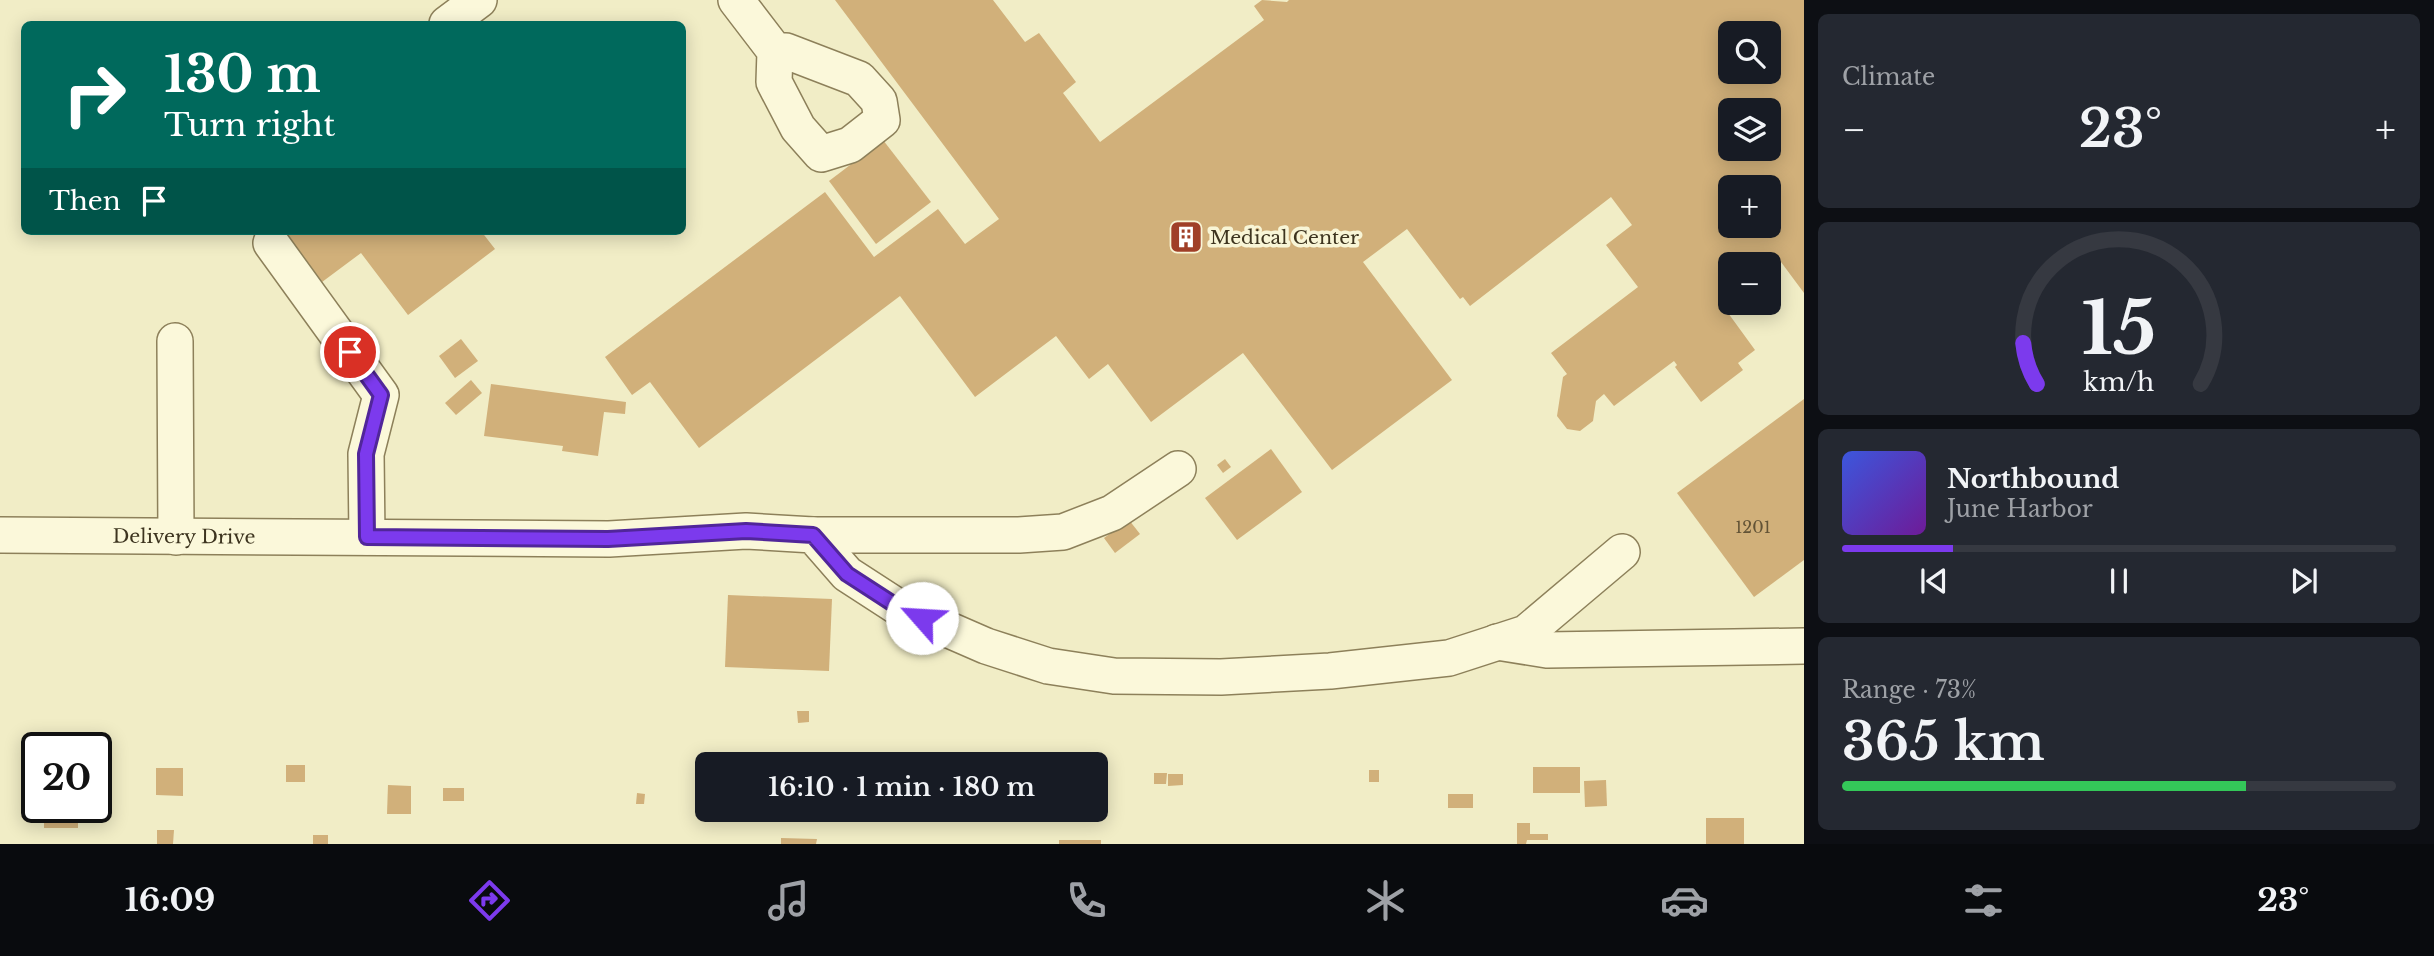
<!DOCTYPE html>
<meta charset="utf-8">
<style>
body{margin:0;font-family:"Libre Baskerville",serif;background:#242831;color:#f1f3f6;height:100vh;display:flex;flex-direction:column;font-size:26px;white-space:nowrap}
*{box-sizing:border-box;margin:0}
p{font-size:23px;color:#9ea1a6}
.icon{flex:none;width:38px;height:38px;fill:none;stroke:currentColor;stroke-width:2;stroke-linecap:round;stroke-linejoin:round}
.map{position:relative;flex:1;overflow:hidden}
.panel{display:flex;flex-direction:column;gap:14px;padding:14px;background:#0d0f14;width:630px}
.panel>*{flex:none}
.top-card{position:absolute;left:21px;top:21px;width:665px;height:214px;border-radius:10px;box-shadow:0 4px 18px #0003;background:#00695c;color:#fff;overflow:hidden}
.buttons{position:absolute;left:1718px;top:21px;display:grid;gap:14px}
.buttons a{display:grid;place-items:center;width:63px;height:63px;border-radius:10px;background:#171b24;box-shadow:0 4px 18px #0003;font-size:35px}
.speed{position:absolute;left:21px;top:732px;display:flex;gap:14px;font-size:35px;font-weight:700;text-align:center}
.speed>*{display:grid;place-content:center;width:91px;height:91px;border-radius:50%;background:#171b24;box-shadow:0 4px 18px #0003;line-height:1}
.speed .limit{border:4px solid #111;border-radius:10px;background:#fff;color:#111}
.pin{position:absolute;display:grid;place-items:center;width:60px;height:60px;color:#fff;margin:-30px;border:4px solid #fff;border-radius:50%;box-shadow:0 2px 7px #0007}
.me{position:absolute;width:77px;margin:-38px;rotate:296deg;stroke-linejoin:round;filter:drop-shadow(0 0 5px #0008)}
.turn{display:flex;align-items:center;gap:24px;height:147px;padding:0 28px;font-size:32px}
.turn .icon{width:91px;height:91px;stroke-width:2.5}
.turn b{display:block;font-size:49px;line-height:60px}
.then{display:flex;align-items:center;height:66px;padding:0 28px;background:#0003;gap:14px;font-size:26px}
.big{font-size:52px;font-weight:600;line-height:1.1}
.panel .card{flex:1;display:flex;flex-direction:column;justify-content:center;gap:10px;min-width:0;padding:0 24px;border-radius:10px;background:#242831}
.panel .dial{align-items:center;gap:0}
.dial svg{height:182px;overflow:visible;fill:none;stroke:#363941;stroke-width:7;stroke-linecap:round;text-anchor:middle}
.dial text{fill:#f1f3f6;stroke:none}
.song{display:flex;align-items:center;gap:21px}
.cover{width:84px;height:84px;border-radius:10px;background:linear-gradient(135deg,hsl(230 70% 55%),hsl(280 70% 35%))}
.played{height:7px;border-radius:4px;background:linear-gradient(90deg,#7c3aed 20%,#363941 20%)}
.keys{display:flex;justify-content:space-around;direction:ltr}
.heat{display:flex;justify-content:space-between;align-items:center;font-size:38px;direction:ltr}
.charge{height:10px;border-radius:5px;background:linear-gradient(90deg,#34c759 73%,#363941 0)}
.trip{position:absolute;left:695px;top:752px;width:413px;height:70px;border-radius:10px;background:#171b24;box-shadow:0 4px 18px #0003;font-weight:600;line-height:70px;text-align:center}
.menu{display:flex;height:112px;justify-content:space-around;align-items:center;background:#090b0e;color:#9ea1a6}
.menu .icon{width:49px;height:49px}
.menu .on{color:#7c3aed}
.menu b{font-size:32px;color:#f1f3f6}
main{display:flex;flex:1;min-height:0}
.map>svg:first-child{display:block}
</style>
<main>
<div class="map">
<svg width="1804" height="844" viewBox="0 0 1804 844">
<rect width="100%" height="100%" fill="#f1edc6"/>
<g fill="#d1b07a" fill-rule="evenodd">
<path d="M835,0H993L1025,42L1039,33L1076,82L1063,93L1100,142L1264,20L1254,6L1262,0L1287,2L1289,0H1804V293L1781,262L1769,270V264H1731V300L1723,306L1755,350L1738,363L1743,370L1701,402L1675,367L1677,365L1674,361L1614,406L1604,394L1596,401L1593,421L1580,431L1567,429L1557,416L1563,377L1567,374L1551,353L1638,287L1606,245L1632,225L1611,197L1470,306L1463,297L1460,299L1407,229L1363,262L1452,380L1332,470L1243,353L1151,422L1108,364L1089,379L1056,336L975,397L900,296L699,448L650,382L632,395L605,357L825,192L874,257L938,209L965,244L999,219ZM1731,33H1769V72H1731ZM1731,110H1769V149H1731ZM1731,187H1769V226H1731Z"/>
<polygon points="883,140 931,202 876,244 829,181"/>
<polygon points="278,231 481,231 495,249 408,315 361,253 318,285"/>
<polygon points="461,339 478,361 455,378 439,356"/>
<polygon points="471,380 482,393 456,415 445,403"/>
<polygon points="491,384 626,402 625,414 604,412 598,456 562,451 563,446 484,436"/>
<polygon points="1804,399 1804,560 1754,597 1677,493"/>
<polygon points="1271,449 1302,492 1237,540 1205,498"/>
<polygon points="1225,459 1231,467 1223,473 1217,465"/>
<polygon points="1129,520 1140,534 1115,553 1104,538"/>
<polygon points="728,595 832,599 829,671 725,667"/>
<polygon points="797,711 809,711 809,722 798,723"/>
<rect x="286" y="765" width="19" height="17"/>
<rect x="1533" y="767" width="47" height="26"/>
<polygon points="156,768 183,768 183,796 156,795"/>
<rect x="1369" y="770" width="10" height="12"/>
<polygon points="1154,773 1167,773 1166,784 1154,784"/>
<polygon points="1168,774 1183,774 1183,785 1168,786"/>
<polygon points="1606,780 1607,806 1585,807 1584,781"/>
<polygon points="388,785 411,786 411,814 387,814"/>
<rect x="443" y="788" width="21" height="13"/>
<polygon points="637,793 645,794 644,804 636,804"/>
<rect x="1448" y="794" width="25" height="14"/>
<rect x="44" y="807" width="34" height="21"/>
<rect x="1706" y="818" width="38" height="26"/>
<polygon points="1517,823 1530,823 1530,834 1548,834 1548,840 1527,840 1526,844 1517,844"/>
<polygon points="157,830 174,830 173,844 157,844"/>
<rect x="313" y="835" width="15" height="9"/>
<polygon points="781,838 817,839 816,844 781,844"/>
<rect x="1059" y="840" width="42" height="4"/>
</g>
<g fill="none" stroke-linecap="round" stroke-linejoin="round">
<defs>
<g id="minor">
<polyline points="736,0 775,51 774,82 798,128 821,154 850,145 882,120 879,101 859,79 786,51 775,51"/>
<polyline points="447,24 479,0"/>
<polyline points="271,243 381,395 366,454 367,537"/>
<polyline points="175,341 176,537"/>
<path id="s1" d="M0,535L609,539L746,531L813,535L847,574L901,609L986,646L1048,666L1114,676L1221,677L1330,671L1449,658L1526,633L1622,552"/>
<polyline points="813,535 1019,535 1063,532 1112,513 1178,469"/>
<polyline points="1497,642 1547,650 1804,646"/>
</g>
</defs>
<use href="#minor" stroke="#8d805a" stroke-width="38"/>
<use href="#minor" stroke="#fbf8da" stroke-width="35"/>
</g>
<g fill="none" stroke-linecap="round" stroke-linejoin="round">
<defs>
<polyline id="route" points="350,352 381,395 366,454 367,537 608,539 746,531 813,535 847,574 901,609 922,618"/>
</defs>
<use href="#route" stroke="#51269a" stroke-width="18"/>
<use href="#route" stroke="#7c3aed" stroke-width="12"/>
</g>
<defs>
<symbol id="building-square" viewBox="-11 -11 22 22"><rect x="-9" y="-9" width="18" height="18" rx="4" fill="#a03f27" stroke="#f8f5d6"/><path d="M-4-6H4V6H1V3H-1V6H-4ZM-2.5-4.3h1.7v1.8h-1.7ZM.8-4.3h1.7v1.8H.8ZM-2.5-1h1.7V.8h-1.7ZM.8-1h1.7V.8H.8Z" fill="#fff"/></symbol>
</defs>
<g fill-rule="evenodd">
<use href="#building-square" x="1167" y="218" width="38" height="38"/>
</g>
<g text-anchor="middle" stroke-width="7" stroke-linejoin="round" paint-order="stroke">
<g font-size="16" fill="#625336">
<text x="1753" y="533">1201</text>
</g>
<g font-size="19" fill="#3d341f" stroke="#f8f5d6" text-anchor="start">
<text x="1210" y="244">Medical Center</text>
</g>
<g font-size="19" fill="#3d341f" stroke="#f8f5d6">
<text dy="7" stroke="none"><textPath href="#s1" startOffset="184">Delivery Drive</textPath></text>
</g>
</g>
</svg>
<div class="buttons">
<a><svg class="icon" aria-label="search" viewBox="0 0 24 24"><circle cx="10" cy="10" r="6"/><path d="M15 15l6 6"/></svg></a>
<a><svg class="icon" aria-label="layers" viewBox="0 0 24 24"><path d="M12 4l9 5-9 5-9-5zM3 14l9 5 9-5"/></svg></a>
<a>+</a>
<a>−</a>
</div>
<div class="speed"><div class="limit">20</div></div>
<div class="pin" style="left:350px;top:352px;background:#d93025"><svg class="icon" aria-label="arrive" viewBox="0 0 24 24"><path d="M6 21V4h12l-3 4 3 4H6"/></svg></div>
<svg class="me" style="left:922px;top:618px" viewBox="-20 -20 40 40"><circle r="19" fill="#fff"/><path d="M0-13L10 11 0 6-10 11z" fill="#7c3aed"/></svg>
<div class="trip">16:10 · 1 min · 180 m</div>
<div class="top-card">
<div class="turn"><svg class="icon" aria-label="right" viewBox="0 0 24 24"><path d="M7 20v-9h11M14 6l5 5-5 5"/></svg><div><b>130 m</b>Turn right</div></div>
<div class="then">Then<svg class="icon" aria-label="arrive" viewBox="0 0 24 24"><path d="M6 21V4h12l-3 4 3 4H6"/></svg></div>
</div>
</div>
<section class="panel">
<div class="card"><p>Climate</p>
<div class="heat"><a>−</a><b class="big">23°</b><a>+</a></div>
</div>
<div class="card dial"><svg viewBox="0 0 100 80">
<path d="M14 69A42 42 0 1 1 86 69"/>
<path d="M14 69A42 42 0 0 1 8 51" stroke="#7c3aed"/>
<text x="50" y="56" font-size="32" font-weight="700">15</text>
<text x="50" y="72" font-size="11">km/h</text>
</svg></div>
<div class="card">
<div class="song"><i class="cover"></i><div><b>Northbound</b><p>June Harbor</p></div></div>
<div class="played"></div>
<div class="keys"><svg class="icon" aria-label="previous" viewBox="0 0 24 24"><path d="M18 5L8 12l10 7zM5 5v14"/></svg><svg class="icon" aria-label="pause" viewBox="0 0 24 24"><path d="M8 5v14M16 5v14"/></svg><svg class="icon" aria-label="next" viewBox="0 0 24 24"><path d="M6 5l10 7-10 7zM19 5v14"/></svg></div>
</div>
<div class="card"><p>Range · 73%</p><b class="big">365 km</b><div class="charge"></div></div>
</section>
</main>
<nav class="menu">
<b>16:09</b>
<svg class="icon on" aria-label="directions" viewBox="0 0 24 24"><path d="M12 3l9 9-9 9-9-9zM9 14v-3h6M13 9l2 2-2 2"/></svg>
<svg class="icon" aria-label="music" viewBox="0 0 24 24"><path d="M9 18V5l10-2v13"/><circle cx="6" cy="18" r="3"/><circle cx="16" cy="16" r="3"/></svg>
<svg class="icon" aria-label="phone" viewBox="0 0 24 24"><path d="M5 4h4l2 5-3 2q2 4 5 5l2-3 5 2v4C11 20 4 13 5 4z"/></svg>
<svg class="icon" aria-label="climate" viewBox="0 0 24 24"><path d="M12 3v18M4 7l16 10M4 17L20 7"/></svg>
<svg class="icon" aria-label="car" viewBox="0 0 24 24"><path d="M5 17H2v-5l4-1 3-4h7l3 4 3 1v5h-3M9 17h6M6 11h13"/><circle cx="7" cy="17" r="2"/><circle cx="17" cy="17" r="2"/></svg>
<svg class="icon" aria-label="filters" viewBox="0 0 24 24"><path d="M4 7h16M4 17h16"/><circle cx="9" cy="7" r="2"/><circle cx="15" cy="17" r="2"/></svg>
<b>23°</b>
</nav>
